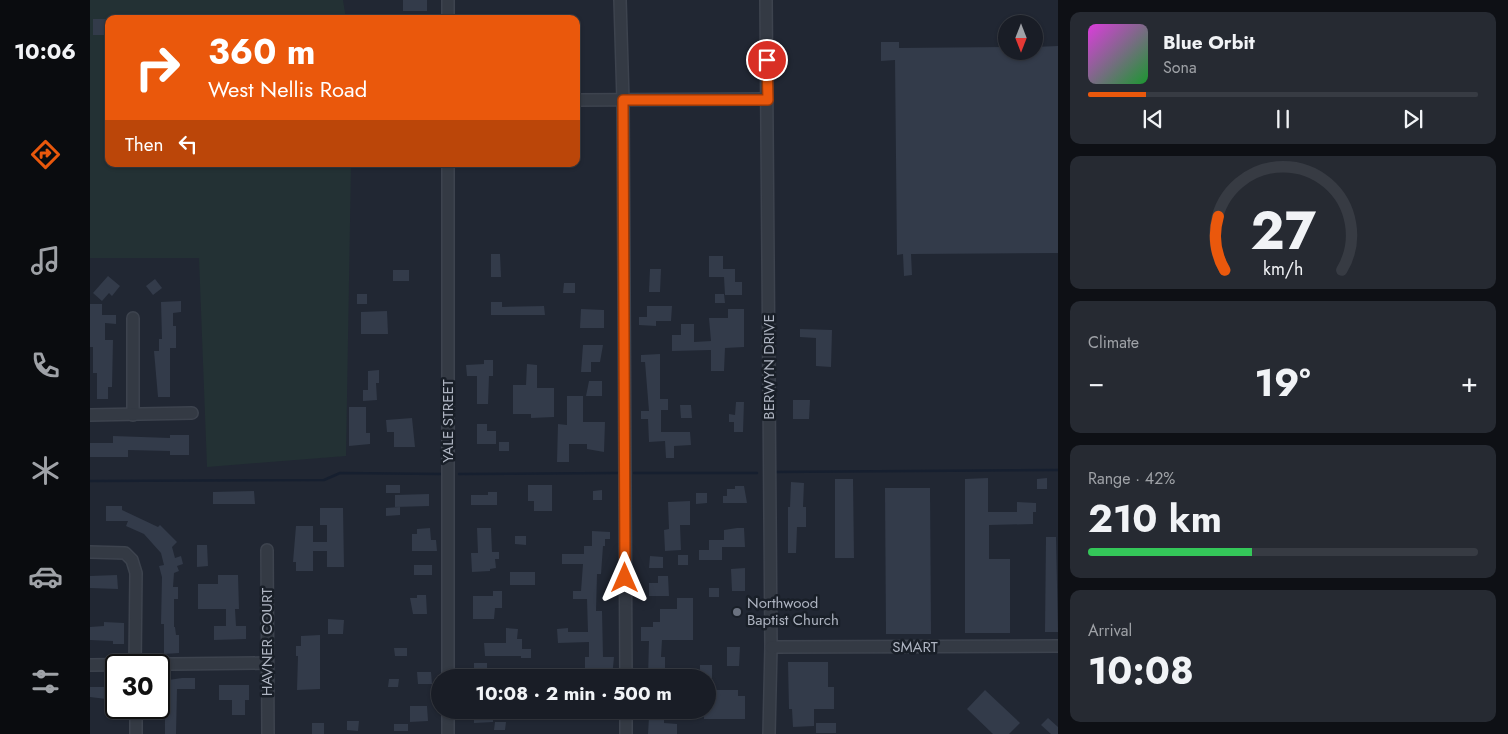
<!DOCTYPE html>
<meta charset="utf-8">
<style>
body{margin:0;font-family:Jost,sans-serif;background:#262a32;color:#f1f3f6;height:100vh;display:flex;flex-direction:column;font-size:19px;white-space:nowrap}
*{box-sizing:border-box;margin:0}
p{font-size:16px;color:#9fa2a7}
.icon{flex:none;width:28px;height:28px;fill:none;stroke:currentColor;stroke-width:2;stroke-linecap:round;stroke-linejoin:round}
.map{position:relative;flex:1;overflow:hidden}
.sheet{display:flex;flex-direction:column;gap:12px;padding:12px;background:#0e1015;width:450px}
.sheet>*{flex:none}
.banner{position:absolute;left:15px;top:15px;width:475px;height:152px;border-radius:10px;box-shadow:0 1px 4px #0004,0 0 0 1px #373b43;background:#ea580c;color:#fff;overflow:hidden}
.needle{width:32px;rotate:180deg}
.tools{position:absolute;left:908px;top:15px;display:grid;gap:10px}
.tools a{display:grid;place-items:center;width:45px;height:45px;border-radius:50%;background:#191d26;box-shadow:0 1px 4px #0004,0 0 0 1px #373b43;font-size:25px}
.speed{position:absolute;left:15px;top:654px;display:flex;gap:10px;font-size:25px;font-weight:700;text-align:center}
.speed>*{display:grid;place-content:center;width:65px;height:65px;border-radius:50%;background:#191d26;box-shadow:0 1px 4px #0004,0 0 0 1px #373b43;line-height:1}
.speed .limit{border:2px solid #111;border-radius:8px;background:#fff;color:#111}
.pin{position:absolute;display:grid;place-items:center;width:42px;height:42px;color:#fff;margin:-21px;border:2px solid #fff;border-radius:50%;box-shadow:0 1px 5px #0007}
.me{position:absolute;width:55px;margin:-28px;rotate:0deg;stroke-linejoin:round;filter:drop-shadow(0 0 4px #0008)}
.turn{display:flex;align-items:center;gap:18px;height:105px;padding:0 20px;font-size:22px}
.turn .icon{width:65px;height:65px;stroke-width:2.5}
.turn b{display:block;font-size:35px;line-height:42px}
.then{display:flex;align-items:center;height:48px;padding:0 20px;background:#0003;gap:10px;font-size:19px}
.big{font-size:38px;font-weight:700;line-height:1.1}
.sheet .widget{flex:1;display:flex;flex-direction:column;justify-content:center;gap:8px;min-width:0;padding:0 18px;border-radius:10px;background:#262a32}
.sheet .dial{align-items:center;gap:0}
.dial svg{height:130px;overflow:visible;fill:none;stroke:#373b43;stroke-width:7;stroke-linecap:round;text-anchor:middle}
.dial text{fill:#f1f3f6;stroke:none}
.song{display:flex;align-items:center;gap:15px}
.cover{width:60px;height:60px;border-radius:8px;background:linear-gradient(135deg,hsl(300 70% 55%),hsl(130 70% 35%))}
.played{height:5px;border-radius:2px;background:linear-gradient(90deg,#ea580c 15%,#373b43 15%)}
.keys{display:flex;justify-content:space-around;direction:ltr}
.heat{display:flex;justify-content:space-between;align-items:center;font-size:28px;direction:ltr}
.charge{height:8px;border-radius:4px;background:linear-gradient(90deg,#34c759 42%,#373b43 0)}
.trip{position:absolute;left:341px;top:669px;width:285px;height:50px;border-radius:25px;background:#191d26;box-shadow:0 1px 4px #0004,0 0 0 1px #373b43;font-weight:700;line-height:50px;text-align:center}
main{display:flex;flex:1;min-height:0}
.tabs{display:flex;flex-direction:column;width:90px;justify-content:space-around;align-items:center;background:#0a0c0f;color:#9fa2a7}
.tabs .icon{width:35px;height:35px}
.tabs .current{color:#ea580c}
.tabs b{font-size:22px;color:#f1f3f6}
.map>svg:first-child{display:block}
</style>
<main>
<nav class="tabs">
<b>10:06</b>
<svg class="icon current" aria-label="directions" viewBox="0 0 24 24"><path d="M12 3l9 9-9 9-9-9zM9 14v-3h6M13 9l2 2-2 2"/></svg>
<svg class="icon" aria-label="music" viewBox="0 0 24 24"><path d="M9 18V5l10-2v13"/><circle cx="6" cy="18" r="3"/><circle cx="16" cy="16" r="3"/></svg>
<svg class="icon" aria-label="phone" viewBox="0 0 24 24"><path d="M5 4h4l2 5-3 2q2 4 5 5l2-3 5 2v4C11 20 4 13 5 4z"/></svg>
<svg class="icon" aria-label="climate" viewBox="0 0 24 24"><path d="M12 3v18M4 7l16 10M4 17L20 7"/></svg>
<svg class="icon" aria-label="car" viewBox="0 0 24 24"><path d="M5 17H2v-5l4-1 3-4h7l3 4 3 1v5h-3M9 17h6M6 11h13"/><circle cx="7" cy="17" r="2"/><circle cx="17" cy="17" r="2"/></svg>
<svg class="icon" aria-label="filters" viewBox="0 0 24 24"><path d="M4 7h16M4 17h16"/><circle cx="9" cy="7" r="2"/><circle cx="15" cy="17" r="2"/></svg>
</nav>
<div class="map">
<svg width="968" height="734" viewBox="0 0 968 734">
<rect width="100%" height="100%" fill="#212733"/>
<polygon fill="#233134" points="0,0 253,0 256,19 19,19 19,164 261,164 256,456 117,467 109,258 0,258"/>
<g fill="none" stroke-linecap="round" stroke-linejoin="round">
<g stroke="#161f2f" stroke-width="2.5">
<polyline points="683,472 968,470"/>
<polyline points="544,473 667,473"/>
<polyline points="369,474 528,473"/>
<polyline points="0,481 234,480 250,473 352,474"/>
</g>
</g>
<g fill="#333b4a">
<rect x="313" y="0" width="24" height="11"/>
<rect x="3" y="19" width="16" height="16"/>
<polygon points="791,42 809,42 809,48 916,47 916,51 944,51 944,47 968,46 968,253 821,254 822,275 814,276 813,254 807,255 805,60 791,61"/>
<polygon points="401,254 410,254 411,277 401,277"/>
<polygon points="619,256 633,256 633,269 645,269 645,282 652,282 652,295 635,295 634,277 619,277"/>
<polygon points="560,269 571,269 570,292 559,292"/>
<rect x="303" y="270" width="16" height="11"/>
<polygon points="18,276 30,286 22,296 19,293 12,301 3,293"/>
<polygon points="65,279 72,288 63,295 56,286"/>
<polygon points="474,283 485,283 485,293 473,293"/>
<rect x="267" y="294" width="10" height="10"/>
<polygon points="625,294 634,294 635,303 625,303"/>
<polygon points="91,301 91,312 83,313 83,326 86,326 86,348 80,348 80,397 68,397 64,351 69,351 69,339 72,339 71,302"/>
<polygon points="401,302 412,302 412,307 454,306 455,315 401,315"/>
<polygon points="0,304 12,304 12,315 26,315 26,324 15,323 15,340 23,340 22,387 18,387 18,399 7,399 7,373 3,373 3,347 0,347"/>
<polygon points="557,306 582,306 581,321 566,321 566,326 549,325 549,317 557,317"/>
<polygon points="491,309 514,310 514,328 490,328"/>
<polygon points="638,309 654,309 654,347 635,348 634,371 621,371 621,350 582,351 582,335 591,335 591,324 604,324 604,342 621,341 619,318 638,318"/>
<polygon points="297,311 298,334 271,334 271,312"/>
<polygon points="710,329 742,330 741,367 726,366 726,338 710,337"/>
<polygon points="493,345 513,345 510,362 501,362 501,372 491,372"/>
<polygon points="570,354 570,399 578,399 578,410 571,410 571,432 600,432 601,445 584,446 584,458 576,458 575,441 559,442 558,419 551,419 551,411 559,411 555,362 551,362 551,355"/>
<polygon points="394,360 403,360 403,376 399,376 398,404 387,404 387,376 377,376 376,365 394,364"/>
<polygon points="437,364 447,365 447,388 464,388 464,417 441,418 441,414 423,414 423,385 436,385"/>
<polygon points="289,370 289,383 286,383 287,400 273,401 273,390 278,390 278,371"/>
<polygon points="499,381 512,381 512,396 496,396"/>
<polygon points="477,396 493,396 493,422 515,422 514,452 497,449 497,444 479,444 479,462 467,462 468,424 477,425"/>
<polygon points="703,400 720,400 719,419 703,419"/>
<polygon points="646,402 654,402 653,432 644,432 644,422 639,422 639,414 645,415"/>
<polygon points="590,405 601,405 602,418 591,418"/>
<polygon points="259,407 276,407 276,433 280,433 280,444 259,446"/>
<polygon points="322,418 325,447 304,447 304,432 297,432 296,420"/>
<polygon points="387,424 397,424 397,431 406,431 406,444 387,444"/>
<polygon points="80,435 99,435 99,455 80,455 80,451 38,450 38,457 0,457 0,443 23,443 23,436 80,438"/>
<rect x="409" y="442" width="10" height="9"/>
<polygon points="898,478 898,512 927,512 927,502 946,503 946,512 943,512 943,524 899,525 899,559 920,559 920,633 875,633 875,479"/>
<polygon points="957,478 957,489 947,489 947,479"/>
<polygon points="745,479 763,479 764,558 745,558"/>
<polygon points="701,482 714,483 713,507 716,507 716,527 707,527 706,553 698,553 698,507 700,507"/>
<rect x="296" y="485" width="14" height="8"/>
<polygon points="438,485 462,485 462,511 444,511 444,501 438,501"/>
<polygon points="645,486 654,486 657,503 633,503 633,496 637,496 637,489 645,489"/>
<polygon points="795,488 840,488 841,634 796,634"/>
<polygon points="512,490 512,500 503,500 503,491"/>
<polygon points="164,491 165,504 123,504 123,492"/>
<polygon points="398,492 407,492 407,505 381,505 381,495 398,495"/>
<polygon points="606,493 617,493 617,503 606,504"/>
<polygon points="339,494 339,506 305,507 305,495"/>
<polygon points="600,501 600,525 590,525 591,550 575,551 574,530 579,529 578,502"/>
<polygon points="16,506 32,506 32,510 68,527 70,525 87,542 82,547 85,558 91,556 93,564 87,566 89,571 84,573 83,587 88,587 88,599 84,599 84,627 85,627 86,635 89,635 89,653 74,654 74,624 71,624 72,577 69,566 74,565 71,553 54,534 36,526 38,521 16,521"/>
<polygon points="310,507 310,515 296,516 296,508"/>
<polygon points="230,508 253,508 254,567 237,567 237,551 223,551 223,571 206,571 206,562 203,562 206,526 223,526 223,542 237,542 237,525 230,525"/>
<polygon points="340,528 341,540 346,540 347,551 322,551 322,534 327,534 327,529"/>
<polygon points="387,528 401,528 402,552 409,552 409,559 405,559 406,568 400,569 400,571 382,572 381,553 388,553"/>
<polygon points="647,528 654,528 655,547 632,547 632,560 609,560 609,550 619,550 619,540 634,540 634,530"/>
<polygon points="502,531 520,532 520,539 515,539 515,546 513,546 511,574 507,574 506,611 512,611 513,657 524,657 522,678 495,678 495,657 499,657 499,642 468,643 467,629 478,628 478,632 498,632 497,599 483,599 483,591 491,591 493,564 472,564 472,554 494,554 494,546 502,546"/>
<polygon points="425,536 436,536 436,545 425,544"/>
<polygon points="956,537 966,537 968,632 955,632"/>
<polygon points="107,545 117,545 118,566 107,567"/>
<rect x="588" y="555" width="10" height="10"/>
<polygon points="560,556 573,557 573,568 559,568"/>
<rect x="324" y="565" width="18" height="10"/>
<polygon points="655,568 655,591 642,591 641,569"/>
<rect x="420" y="572" width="25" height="13"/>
<polygon points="27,575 28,589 0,588 0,576"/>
<polygon points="128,575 148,575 149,609 145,609 146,626 156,626 156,639 124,640 124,626 136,626 136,609 108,609 108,584 128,584"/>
<polygon points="568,576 578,576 579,596 559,596 559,583 568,583"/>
<rect x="619" y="588" width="10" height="9"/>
<polygon points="403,591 412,591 412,608 405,608 404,619 383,619 383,596 403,596"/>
<polygon points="327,595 336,595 337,614 323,614 320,598 327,598"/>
<polygon points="587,598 603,598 603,640 572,640 571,657 575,657 575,669 581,668 582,678 558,678 559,641 551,641 551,627 563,627 563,622 570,622 570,609 587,609"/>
<polygon points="238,619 254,620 253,634 238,634"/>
<polygon points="14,622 34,623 34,644 23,644 23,641 0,640 0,627 14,626"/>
<polygon points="416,628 428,629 427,639 432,639 432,649 441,649 441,658 431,658 431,656 395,656 394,643 416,643"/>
<polygon points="230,635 230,689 207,690 208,656 206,656 206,646 211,646 211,636"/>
<polygon points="637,647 650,647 649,666 637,666"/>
<polygon points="304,648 317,648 317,656 305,656"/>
<polygon points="698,662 738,662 738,687 744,687 744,709 724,709 724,726 703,727 702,709 699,709"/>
<rect x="384" y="663" width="13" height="15"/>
<rect x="610" y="665" width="12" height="13"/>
<polygon points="327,672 341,672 342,684 328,684"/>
<polygon points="92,678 105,678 105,689 87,689 86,734 75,734 75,717 71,717 69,693 73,693 72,681"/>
<polygon points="299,679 309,679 308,687 298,687"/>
<polygon points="129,685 159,685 159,700 155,700 155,715 142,715 142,700 129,700"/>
<polygon points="0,687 26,687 26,708 34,708 34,718 22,718 22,708 16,708 16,699 0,697"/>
<polygon points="618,690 648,690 648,696 655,696 655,719 614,719 614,710 618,710"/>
<polygon points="895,690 930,723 919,734 903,734 877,709"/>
<polygon points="320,706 337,706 338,721 320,722"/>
<polygon points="384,710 403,710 403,722 384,723"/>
<polygon points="559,717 574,717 574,723 587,724 587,734 558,734"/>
<polygon points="958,718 968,727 968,734 961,734 951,725"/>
<polygon points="257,721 269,721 268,731 257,730"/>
<polygon points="405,722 416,722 415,730 404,730"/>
<rect x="222" y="723" width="12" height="11"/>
<rect x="726" y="723" width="20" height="10"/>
<rect x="304" y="724" width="14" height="7"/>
</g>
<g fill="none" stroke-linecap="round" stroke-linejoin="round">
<defs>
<g id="minor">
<polyline points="358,0 358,19"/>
<polyline points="530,0 533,100 536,678"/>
<polyline points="676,0 681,647 679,734"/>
<polyline points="486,100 677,99"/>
<polyline points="43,318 43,415"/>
<polyline points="0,415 102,413"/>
<polyline points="177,550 178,734"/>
<polyline points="0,552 35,553 42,560 46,573 45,665"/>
<polyline points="681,647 968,646"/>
<polyline points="0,665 177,663"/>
<polyline points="358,678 358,164"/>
<polyline points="46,708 46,734"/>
<polyline points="536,710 536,734"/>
<polyline points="358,734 358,710"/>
</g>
</defs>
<use href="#minor" stroke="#3d434e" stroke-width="14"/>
<use href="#minor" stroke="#343a44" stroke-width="11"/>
</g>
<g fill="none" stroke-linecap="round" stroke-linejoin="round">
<defs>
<polyline id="route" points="535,578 533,100 678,100 677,60"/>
</defs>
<use href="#route" stroke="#983908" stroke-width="12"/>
<use href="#route" stroke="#ea580c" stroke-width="9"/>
</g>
<circle fill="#6b7280" stroke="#191f28" stroke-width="2" cx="647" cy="612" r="5"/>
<g text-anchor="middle" stroke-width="5" stroke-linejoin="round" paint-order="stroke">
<g font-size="15" fill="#aeb4c1" stroke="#191f28">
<text transform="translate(679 367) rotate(-90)" y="5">BERWYN DRIVE</text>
<text transform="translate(358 421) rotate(-90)" y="5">YALE STREET</text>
<text transform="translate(177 642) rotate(-90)" y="5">HAVNER COURT</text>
<text x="825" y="652">SMART</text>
</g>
<g font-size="15" fill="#aeb4c1" stroke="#191f28" text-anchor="start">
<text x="657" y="608">Northwood<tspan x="657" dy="17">Baptist Church</tspan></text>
</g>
</g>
</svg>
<div class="tools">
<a><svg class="needle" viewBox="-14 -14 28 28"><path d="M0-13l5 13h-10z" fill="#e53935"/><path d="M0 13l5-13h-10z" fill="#9fa2a7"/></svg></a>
</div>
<div class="speed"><div class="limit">30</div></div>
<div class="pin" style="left:677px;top:60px;background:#d93025"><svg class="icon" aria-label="arrive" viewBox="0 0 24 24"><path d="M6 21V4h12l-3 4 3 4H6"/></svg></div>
<svg class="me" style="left:535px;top:578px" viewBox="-20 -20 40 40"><path d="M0-17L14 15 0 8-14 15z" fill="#ea580c" stroke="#fff" stroke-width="4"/></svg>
<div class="trip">10:08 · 2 min · 500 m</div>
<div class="banner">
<div class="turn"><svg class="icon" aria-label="right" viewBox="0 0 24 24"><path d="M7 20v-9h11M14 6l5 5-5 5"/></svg><div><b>360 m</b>West Nellis Road</div></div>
<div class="then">Then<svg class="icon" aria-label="left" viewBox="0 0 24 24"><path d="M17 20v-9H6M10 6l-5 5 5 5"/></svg></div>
</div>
</div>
<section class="sheet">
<div class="widget">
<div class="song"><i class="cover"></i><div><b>Blue Orbit</b><p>Sona</p></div></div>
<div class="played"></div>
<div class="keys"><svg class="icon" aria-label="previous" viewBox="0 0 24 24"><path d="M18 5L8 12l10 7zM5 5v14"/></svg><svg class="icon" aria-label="pause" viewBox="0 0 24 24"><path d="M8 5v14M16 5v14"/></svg><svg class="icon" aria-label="next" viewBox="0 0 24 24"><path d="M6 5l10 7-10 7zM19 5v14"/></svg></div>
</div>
<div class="widget dial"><svg viewBox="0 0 100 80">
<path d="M14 69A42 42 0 1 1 86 69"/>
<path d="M14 69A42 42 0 0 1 10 36" stroke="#ea580c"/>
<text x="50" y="56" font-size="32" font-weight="700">27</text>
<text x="50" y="72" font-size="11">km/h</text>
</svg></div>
<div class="widget"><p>Climate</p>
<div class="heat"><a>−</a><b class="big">19°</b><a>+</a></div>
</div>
<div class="widget"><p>Range · 42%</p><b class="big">210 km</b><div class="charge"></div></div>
<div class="widget"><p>Arrival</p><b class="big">10:08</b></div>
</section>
</main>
